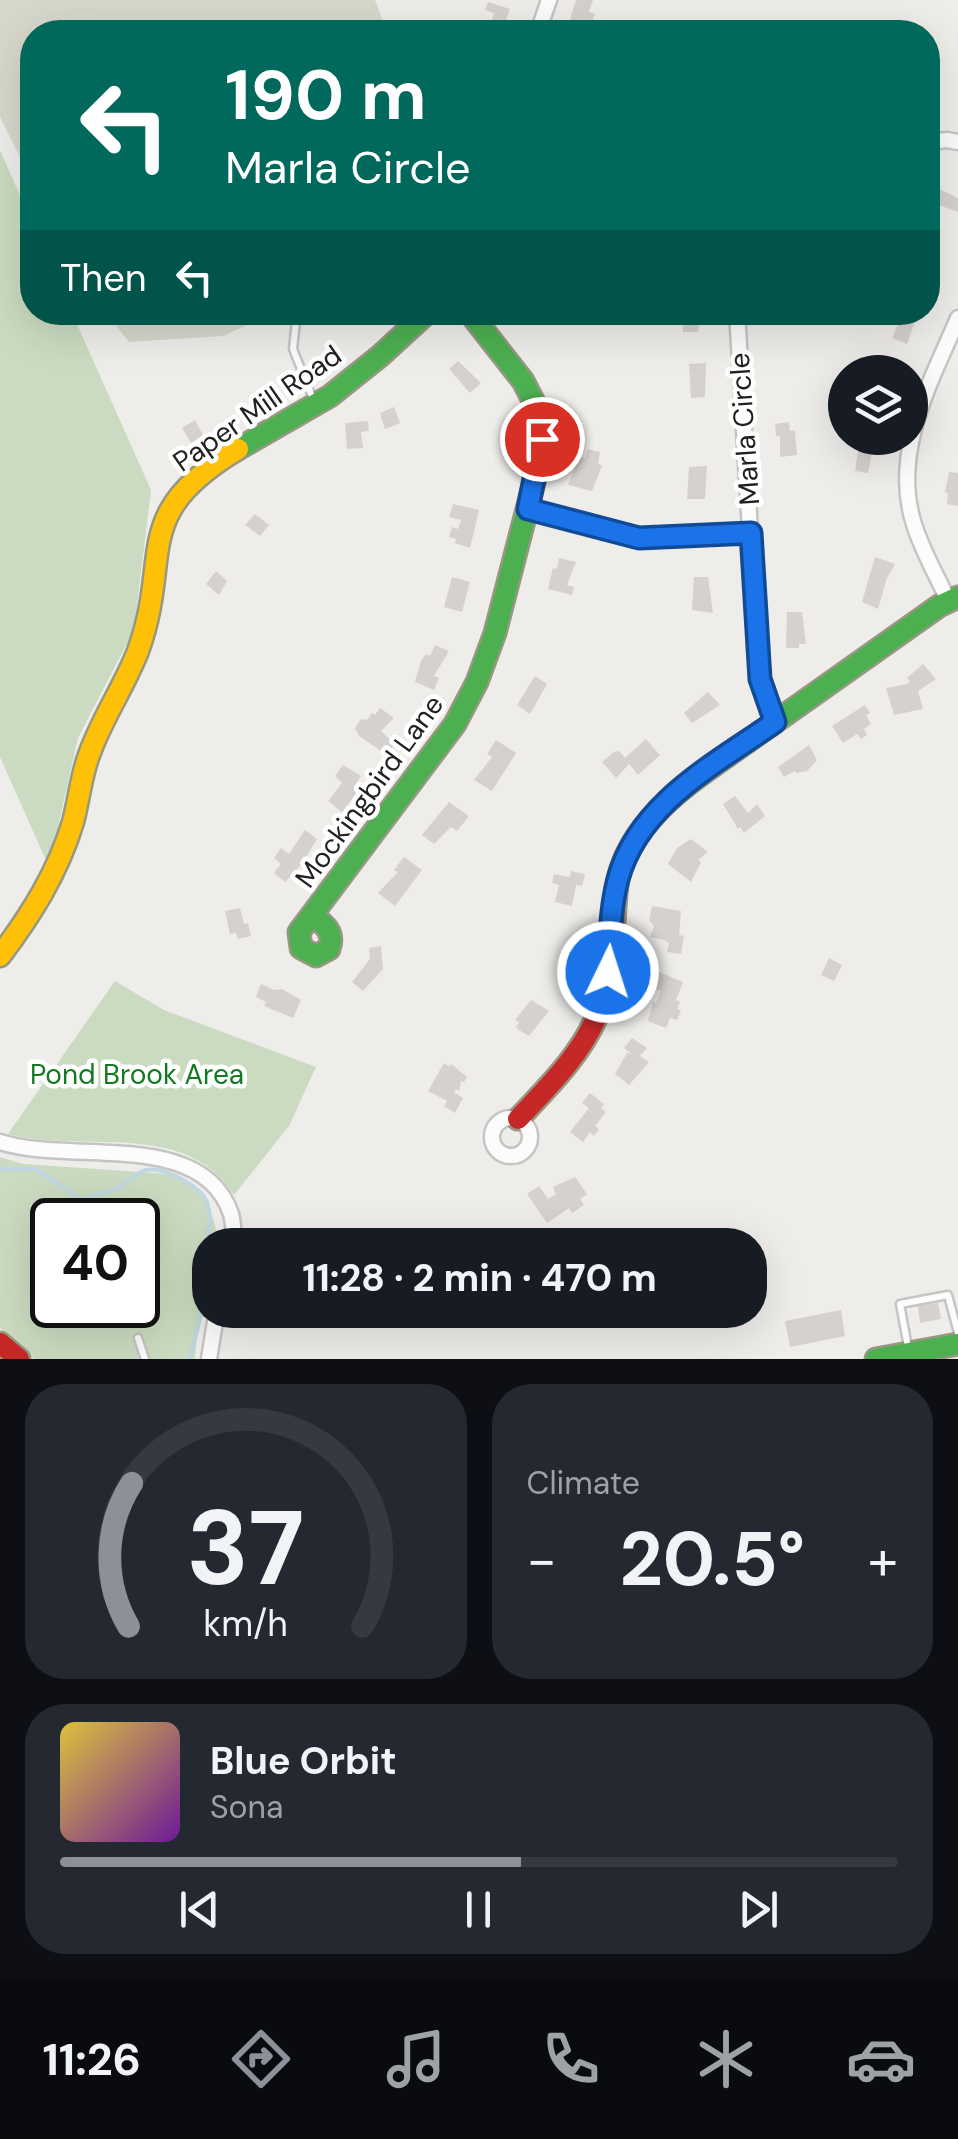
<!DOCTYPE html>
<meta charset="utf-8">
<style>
body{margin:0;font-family:"DM Sans",sans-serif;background:#242831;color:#f1f3f6;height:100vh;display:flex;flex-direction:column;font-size:38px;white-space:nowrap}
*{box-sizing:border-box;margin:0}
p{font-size:32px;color:#9ea1a6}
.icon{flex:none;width:55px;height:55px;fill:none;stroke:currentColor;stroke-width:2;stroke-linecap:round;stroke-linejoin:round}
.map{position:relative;height:1359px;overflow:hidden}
.sheet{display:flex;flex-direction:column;gap:25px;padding:25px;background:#0d0f14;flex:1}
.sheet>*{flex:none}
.guide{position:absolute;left:20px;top:20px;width:920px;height:305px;border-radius:40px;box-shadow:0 10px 40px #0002;background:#00695c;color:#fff;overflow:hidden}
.buttons{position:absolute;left:828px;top:355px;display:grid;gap:20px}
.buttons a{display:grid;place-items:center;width:100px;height:100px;border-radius:50%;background:#171b24;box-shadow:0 10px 40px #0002;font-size:50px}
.speed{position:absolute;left:30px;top:1198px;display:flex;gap:20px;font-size:50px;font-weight:700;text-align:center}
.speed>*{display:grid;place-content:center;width:130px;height:130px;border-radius:50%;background:#171b24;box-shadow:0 10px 40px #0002;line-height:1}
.speed .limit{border:5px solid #111;border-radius:15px;background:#fff;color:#111}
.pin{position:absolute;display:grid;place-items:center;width:85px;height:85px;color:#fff;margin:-42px;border:5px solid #fff;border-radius:50%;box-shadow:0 2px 10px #0007}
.me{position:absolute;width:110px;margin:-55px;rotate:4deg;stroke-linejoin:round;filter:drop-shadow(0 0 8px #0008)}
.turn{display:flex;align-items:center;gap:35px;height:210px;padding:0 40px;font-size:45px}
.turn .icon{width:130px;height:130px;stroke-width:2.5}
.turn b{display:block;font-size:70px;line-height:85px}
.then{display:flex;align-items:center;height:95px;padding:0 40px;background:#0003;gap:20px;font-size:38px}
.big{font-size:75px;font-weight:700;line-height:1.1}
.sheet .widget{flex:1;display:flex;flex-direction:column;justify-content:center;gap:15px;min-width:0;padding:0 35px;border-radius:40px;background:#242831}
.sheet .dial{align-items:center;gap:0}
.dial svg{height:260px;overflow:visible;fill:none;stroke:#363941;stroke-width:7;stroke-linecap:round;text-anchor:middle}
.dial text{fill:#f1f3f6;stroke:none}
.song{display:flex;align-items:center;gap:30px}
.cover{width:120px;height:120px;border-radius:15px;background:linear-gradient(135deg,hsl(50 70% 55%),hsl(280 70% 35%))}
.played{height:10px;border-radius:5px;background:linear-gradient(90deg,#8c9099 55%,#363941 55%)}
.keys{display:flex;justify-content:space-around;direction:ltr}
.heat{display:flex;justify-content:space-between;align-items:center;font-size:55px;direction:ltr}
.sheet .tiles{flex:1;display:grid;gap:25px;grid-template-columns:1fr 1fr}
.widget:last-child{grid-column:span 2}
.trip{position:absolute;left:192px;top:1228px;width:575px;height:100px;border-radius:40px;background:#171b24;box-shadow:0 10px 40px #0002;font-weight:700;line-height:100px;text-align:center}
.tab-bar{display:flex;height:160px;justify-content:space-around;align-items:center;background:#090b0e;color:#9ea1a6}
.tab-bar .icon{width:70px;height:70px}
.tab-bar .on{color:#8c9099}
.tab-bar b{font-size:45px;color:#f1f3f6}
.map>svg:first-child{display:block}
</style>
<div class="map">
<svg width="958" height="1359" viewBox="0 0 958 1359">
<rect width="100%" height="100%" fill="#efedea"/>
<g fill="#d7d7cc">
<polygon points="0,0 375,0 387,32 32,32 32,181 0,117"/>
<polygon points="106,313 273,313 223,336 129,342"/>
</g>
<g fill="#cadbc1" fill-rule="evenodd">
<polygon points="0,150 32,223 32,312 72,313 151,490 134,630 78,738 49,867 0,757"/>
<path d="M115,981L164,1010L316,1067L289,1126L234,1195C185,1118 83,1154 8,1134Z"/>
<path d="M0,1157L23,1164L170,1174C203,1189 215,1209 218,1245H210C210,1284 197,1320 195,1359H34L0,1328ZM52,1220H138V1305H52Z"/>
</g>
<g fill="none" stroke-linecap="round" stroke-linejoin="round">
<g stroke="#bfd7e0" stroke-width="4">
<path d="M0,1169H36L81,1199C94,1195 108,1193 119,1187C127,1182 137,1172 146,1170C164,1166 200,1186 207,1202C214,1222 204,1238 210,1256"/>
<polyline points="190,1359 210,1279"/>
</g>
</g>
<g fill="#d4d1ce">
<polygon points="576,0 593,0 589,12 595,14 592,22 587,20 584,28 569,23"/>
<polygon points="488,2 510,9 502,32 489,28 494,13 485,10"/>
<polygon points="931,185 958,198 958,212 928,201"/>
<polygon points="677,312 701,312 698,332 683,332 683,321 676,320"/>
<polygon points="903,312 918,312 907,344 892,338"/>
<polygon points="458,361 481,383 470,393 449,369"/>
<polygon points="706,363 705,397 691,398 689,364"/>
<polygon points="394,407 400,423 385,429 380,413"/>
<polygon points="195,420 203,435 191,443 182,428"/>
<polygon points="368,421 369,431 361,432 363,448 347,449 345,423"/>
<polygon points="789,422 790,431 795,430 797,455 780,457 780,436 776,436 775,424"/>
<polygon points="860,438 873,438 874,442 868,473 855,471"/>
<polygon points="588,449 600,452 598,463 602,466 592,491 568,485 579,456 585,458"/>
<polygon points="707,466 705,499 687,499 689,467"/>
<polygon points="949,472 958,473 958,506 947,504 948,493 945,492"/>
<polygon points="453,504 479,510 470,548 455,543 456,539 449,537 452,527 458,529 461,520 449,517"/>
<polygon points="255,514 269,525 260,536 245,525"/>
<polygon points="875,557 895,564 887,578 878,609 862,602"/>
<polygon points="559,558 576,562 567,585 574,587 572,595 548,589 553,568 557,569"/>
<polygon points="216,571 227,581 219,595 206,584"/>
<polygon points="452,577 470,582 462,612 444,607"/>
<polygon points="694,577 708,577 713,613 692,610"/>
<polygon points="787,612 802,612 806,644 799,644 799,648 786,648"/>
<polygon points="435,645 449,651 434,676 439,678 434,690 415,682 421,661 426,654 430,656"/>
<polygon points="923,664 936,679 918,691 923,709 894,715 886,688 907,684 910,681 907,678"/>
<polygon points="535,676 547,684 530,714 517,705"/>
<polygon points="708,692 720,705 692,723 684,713"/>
<polygon points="865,705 870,713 866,715 871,724 864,729 867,735 861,739 857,734 843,743 832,726"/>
<polygon points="380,708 394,718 381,731 395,744 387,755 359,736 355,728 361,719 367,720 372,713 375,715"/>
<polygon points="646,739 660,755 638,775 629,764 616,778 602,762 614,752 619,751 625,758"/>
<polygon points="496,740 516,753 492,791 474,780 492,757 487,754"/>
<polygon points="809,745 817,760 807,771 797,773 795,771 784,777 778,767"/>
<polygon points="343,765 361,776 356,783 361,787 342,812 328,801 342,783 335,776"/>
<polygon points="735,796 748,813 757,804 765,816 744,833 740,827 738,829 723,804"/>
<polygon points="449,802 469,816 457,831 451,827 434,844 422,835"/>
<polygon points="305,830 317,839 302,864 285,882 274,873 281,864 274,858 281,848 289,854"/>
<polygon points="691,839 708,852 698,860 701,862 691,882 668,864 677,848"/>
<polygon points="404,857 422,870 395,906 378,893 398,872 394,870"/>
<polygon points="571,871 585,874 582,886 576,885 572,906 555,902 559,885 552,883 554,874 570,877"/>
<polygon points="652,906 681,911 679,935 684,936 681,954 667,952 669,943 664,940 650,937 654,926 649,920"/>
<polygon points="240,908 244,924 248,923 251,936 238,939 236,933 230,934 225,911"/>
<polygon points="381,946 383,969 363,991 352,982 370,959 369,948"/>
<polygon points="829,958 842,965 834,981 821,975"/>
<polygon points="659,972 683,982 676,1000 680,1002 677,1009 681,1010 677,1020 670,1018 666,1028 648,1021 653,1002 656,1003 661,991 653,987"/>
<polygon points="261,984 274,990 282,989 301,1000 293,1018 264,1006 266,1002 256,997"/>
<polygon points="531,1000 549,1011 529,1036 519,1030 516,1027 519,1022 515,1020"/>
<polygon points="632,1038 647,1048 640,1056 649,1062 629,1085 615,1074 627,1053 632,1054 624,1048"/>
<polygon points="444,1063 450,1067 451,1064 467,1077 464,1082 461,1081 459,1091 456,1089 454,1092 463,1098 455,1113 444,1106 447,1101 428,1091"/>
<polygon points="590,1093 604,1104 601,1108 606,1112 595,1126 599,1129 594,1136 590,1132 583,1142 570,1132 589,1108 582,1103"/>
<polygon points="575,1177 587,1194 580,1199 584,1205 572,1213 569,1208 547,1223 527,1194 539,1186 548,1199 556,1194 553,1187"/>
<polygon points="938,1303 941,1319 920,1323 918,1306"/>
<polygon points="841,1310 845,1336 790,1347 785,1321"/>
</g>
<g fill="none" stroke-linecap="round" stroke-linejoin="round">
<defs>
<g id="lane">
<polyline points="297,312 293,349 315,404"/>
<polyline points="138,1338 145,1359"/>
<polyline points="908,1347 900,1304 948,1295 958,1333"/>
</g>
<g id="street">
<polyline points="538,32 549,0"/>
<polyline points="928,142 947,140 958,142"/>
<polyline points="737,312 758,665 764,699 775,722"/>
<polyline points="527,509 639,537 751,533"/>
<path d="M948,600C936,574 921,549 913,521C892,450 931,382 958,318"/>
<circle cx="511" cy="1137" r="19"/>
<path d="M0,1142C69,1165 203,1128 231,1214C234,1223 233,1235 234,1245"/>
<polyline points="209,1359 217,1310"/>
</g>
<g id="fast">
<polyline points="238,449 330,396 380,356 428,312"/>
<polyline points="727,756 939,606 958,597"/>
<path d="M312,915C325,925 335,932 329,949L316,956L301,948L299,932L455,724L477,682L495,633L540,459L542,428L537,408L523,381L469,312"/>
<polyline points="876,1359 958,1344"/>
</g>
<path id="slow" d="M0,956C31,915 58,872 73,822C79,800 81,776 89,755C102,718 124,687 138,651C173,554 128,515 238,449"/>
<g id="jam">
<path d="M518,1119C547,1088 580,1056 597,1016C609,988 611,955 614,925C615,910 615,894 618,879C631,823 683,787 727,756"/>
<polyline points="0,1343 19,1359"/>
</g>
</defs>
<use href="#lane" stroke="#c6c5c4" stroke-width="11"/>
<use href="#street" stroke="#c6c5c4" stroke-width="19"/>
<use href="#fast" stroke="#969882" stroke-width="25"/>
<use href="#slow" stroke="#969882" stroke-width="25"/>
<use href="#jam" stroke="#969882" stroke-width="25"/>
<use href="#lane" stroke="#fdfcfc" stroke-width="6"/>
<use href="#street" stroke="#fdfcfc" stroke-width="14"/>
<use href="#fast" stroke="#4caf50" stroke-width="20"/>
<use href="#slow" stroke="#ffc107" stroke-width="20"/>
<use href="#jam" stroke="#c62828" stroke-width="20"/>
</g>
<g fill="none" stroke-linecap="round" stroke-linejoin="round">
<defs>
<path id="route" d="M542,439L528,509L639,538L751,533L760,679L775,722C715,764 639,803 618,879C610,909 610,941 608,972"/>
</defs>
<use href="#route" stroke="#114b97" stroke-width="25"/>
<use href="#route" stroke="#1a73e8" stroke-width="18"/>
</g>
<g text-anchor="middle" stroke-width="9" stroke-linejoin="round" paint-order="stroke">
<g font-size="28" fill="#212121" stroke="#fff">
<text transform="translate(257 408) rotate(-35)" y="10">Paper Mill Road</text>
<text transform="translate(744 429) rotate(-94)" y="10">Marla Circle</text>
<text transform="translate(369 791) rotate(-54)" y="10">Mockingbird Lane</text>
</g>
<g font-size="28" fill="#127b1f" stroke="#fff">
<text x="137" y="1084">Pond Brook Area</text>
</g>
</g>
</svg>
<div class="buttons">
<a><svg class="icon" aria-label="layers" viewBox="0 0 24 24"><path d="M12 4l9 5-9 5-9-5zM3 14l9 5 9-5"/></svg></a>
</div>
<div class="speed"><div class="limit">40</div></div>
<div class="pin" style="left:542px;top:439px;background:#d93025"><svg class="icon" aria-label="arrive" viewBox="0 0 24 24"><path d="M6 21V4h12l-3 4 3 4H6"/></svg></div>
<svg class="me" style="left:608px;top:972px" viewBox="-20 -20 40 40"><circle r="17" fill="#1a73e8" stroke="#fff" stroke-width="3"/><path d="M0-11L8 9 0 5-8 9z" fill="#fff"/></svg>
<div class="trip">11:28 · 2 min · 470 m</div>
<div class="guide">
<div class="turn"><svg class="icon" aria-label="left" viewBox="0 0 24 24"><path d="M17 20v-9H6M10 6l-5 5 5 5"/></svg><div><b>190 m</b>Marla Circle</div></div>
<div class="then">Then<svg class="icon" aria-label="left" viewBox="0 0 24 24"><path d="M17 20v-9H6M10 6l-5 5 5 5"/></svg></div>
</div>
</div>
<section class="sheet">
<div class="tiles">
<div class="widget dial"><svg viewBox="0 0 100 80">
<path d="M14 69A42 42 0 1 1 86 69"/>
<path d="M14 69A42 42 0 0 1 15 25" stroke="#8c9099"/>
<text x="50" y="56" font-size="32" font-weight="700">37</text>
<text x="50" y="72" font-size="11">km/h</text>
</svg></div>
<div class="widget"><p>Climate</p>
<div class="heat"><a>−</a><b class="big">20.5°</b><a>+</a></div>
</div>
<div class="widget">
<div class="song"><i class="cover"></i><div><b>Blue Orbit</b><p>Sona</p></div></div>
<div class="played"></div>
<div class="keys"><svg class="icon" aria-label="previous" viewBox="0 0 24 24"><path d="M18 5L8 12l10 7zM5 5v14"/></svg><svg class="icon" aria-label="pause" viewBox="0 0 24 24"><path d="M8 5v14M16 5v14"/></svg><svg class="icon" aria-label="next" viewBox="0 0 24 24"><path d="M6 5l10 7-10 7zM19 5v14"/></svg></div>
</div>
</div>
</section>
<nav class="tab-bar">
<b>11:26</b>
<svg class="icon on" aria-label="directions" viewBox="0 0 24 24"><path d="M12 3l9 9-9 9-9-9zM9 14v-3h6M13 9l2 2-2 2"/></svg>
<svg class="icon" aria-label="music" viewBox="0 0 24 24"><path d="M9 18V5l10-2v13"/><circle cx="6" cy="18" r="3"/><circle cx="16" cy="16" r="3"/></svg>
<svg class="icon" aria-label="phone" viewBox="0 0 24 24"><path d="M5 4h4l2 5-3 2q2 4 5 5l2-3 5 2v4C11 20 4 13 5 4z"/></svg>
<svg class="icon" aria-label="climate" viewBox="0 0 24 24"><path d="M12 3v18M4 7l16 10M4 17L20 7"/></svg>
<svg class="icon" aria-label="car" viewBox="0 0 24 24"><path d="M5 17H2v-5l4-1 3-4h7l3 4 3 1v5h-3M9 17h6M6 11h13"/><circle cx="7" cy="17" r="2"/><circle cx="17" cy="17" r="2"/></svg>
</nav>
